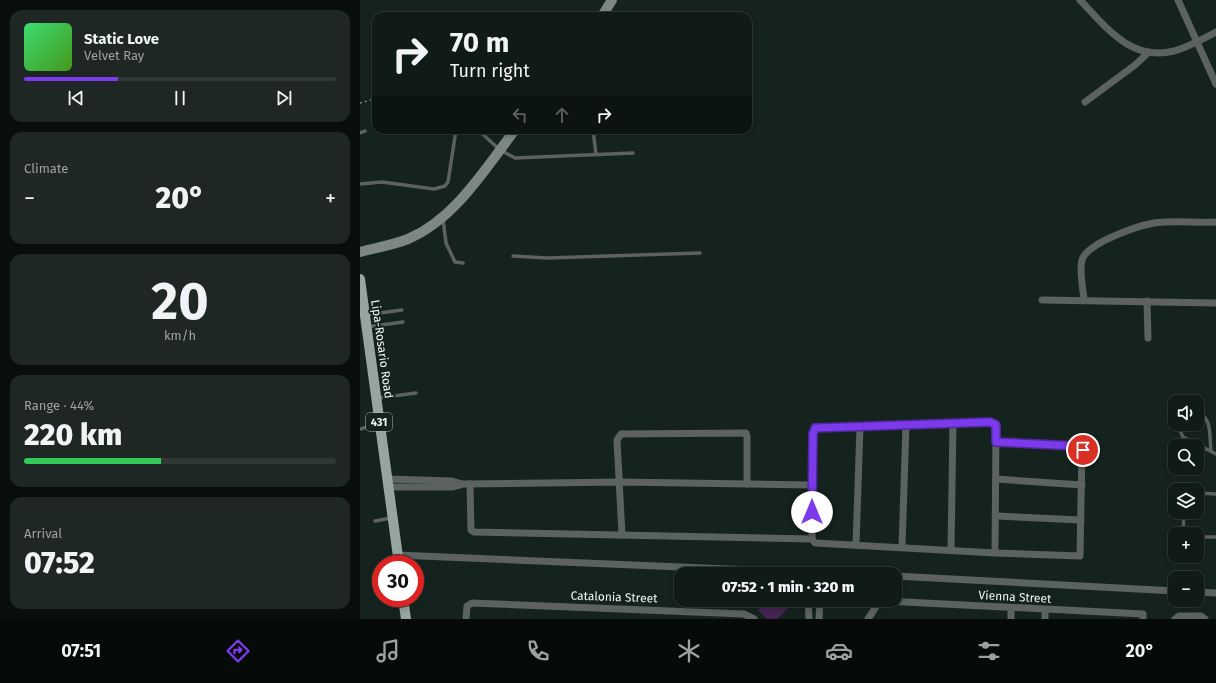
<!DOCTYPE html>
<meta charset="utf-8">
<style>
body{margin:0;font-family:"Fira Sans",sans-serif;background:#1e2723;color:#f1f3f6;height:100vh;display:flex;flex-direction:column;font-size:15px;white-space:nowrap}
*{box-sizing:border-box;margin:0}
p{font-size:13px;color:#9ca1a1}
.icon{flex:none;width:22px;height:22px;fill:none;stroke:currentColor;stroke-width:2;stroke-linecap:round;stroke-linejoin:round}
.map{position:relative;flex:1;overflow:hidden}
.details{display:flex;flex-direction:column;gap:10px;padding:10px;background:#090e0c;width:360px}
.details>*{flex:none}
.top-card{position:absolute;left:12px;top:12px;width:380px;height:122px;border-radius:12px;box-shadow:0 2px 6px #0003,0 0 0 1px #303835;background:#101a16;color:#f1f3f6;overflow:hidden}
.buttons{position:absolute;left:808px;top:395px;display:grid;gap:8px}
.buttons a{display:grid;place-items:center;width:36px;height:36px;border-radius:8px;background:#101a16;box-shadow:0 2px 6px #0003,0 0 0 1px #303835;font-size:20px}
.speed{position:absolute;left:12px;top:555px;display:flex;gap:8px;font-size:20px;font-weight:700;text-align:center}
.speed>*{display:grid;place-content:center;width:52px;height:52px;border-radius:50%;background:#101a16;box-shadow:0 2px 6px #0003,0 0 0 1px #303835;line-height:1}
.speed .limit{border:6px solid #d22;background:#fff;color:#111}
.pin{position:absolute;display:grid;place-items:center;width:34px;height:34px;color:#fff;margin:-17px;border:2px solid #fff;border-radius:50%;box-shadow:0 1px 4px #0007}
.me{position:absolute;width:44px;margin:-22px;rotate:0deg;stroke-linejoin:round;filter:drop-shadow(0 0 3px #0008)}
.turn{display:flex;align-items:center;gap:14px;height:84px;padding:0 12px;font-size:18px}
.turn .icon{width:52px;height:52px;stroke-width:2.5}
.turn b{display:block;font-size:28px;line-height:34px}
.lanes{display:flex;align-items:center;height:38px;padding:0 12px;background:#0003;justify-content:center;gap:20px;direction:ltr}
.lanes .off{opacity:.35}
.big{font-size:30px;font-weight:800;line-height:1.1}
.details .tile{flex:1;display:flex;flex-direction:column;justify-content:center;gap:6px;min-width:0;padding:0 14px;border-radius:12px;background:#1e2723}
.details .dial{align-items:center;gap:0}
.dial b{font-size:52px;line-height:1}
.song{display:flex;align-items:center;gap:12px}
.cover{width:48px;height:48px;border-radius:6px;background:linear-gradient(135deg,hsl(140 70% 55%),hsl(100 70% 35%))}
.played{height:4px;border-radius:2px;background:linear-gradient(90deg,#7c3aed 30%,#303835 30%)}
.keys{display:flex;justify-content:space-around;direction:ltr}
.heat{display:flex;justify-content:space-between;align-items:center;font-size:22px;direction:ltr}
.charge{height:6px;border-radius:3px;background:linear-gradient(90deg,#34c759 44%,#303835 0)}
.trip{position:absolute;left:314px;top:567px;width:228px;height:40px;border-radius:12px;background:#101a16;box-shadow:0 2px 6px #0003,0 0 0 1px #303835;font-weight:800;line-height:40px;text-align:center}
.tab-bar{display:flex;height:64px;justify-content:space-around;align-items:center;background:#060a09;color:#9ca1a1}
.tab-bar .icon{width:28px;height:28px}
.tab-bar .active{color:#7c3aed}
.tab-bar b{font-size:18px;color:#f1f3f6}
main{display:flex;flex:1;min-height:0}
.map>svg:first-child{display:block}
</style>
<main>
<section class="details">
<div class="tile">
<div class="song"><i class="cover"></i><div><b>Static Love</b><p>Velvet Ray</p></div></div>
<div class="played"></div>
<div class="keys"><svg class="icon" aria-label="previous" viewBox="0 0 24 24"><path d="M18 5L8 12l10 7zM5 5v14"/></svg><svg class="icon" aria-label="pause" viewBox="0 0 24 24"><path d="M8 5v14M16 5v14"/></svg><svg class="icon" aria-label="next" viewBox="0 0 24 24"><path d="M6 5l10 7-10 7zM19 5v14"/></svg></div>
</div>
<div class="tile"><p>Climate</p>
<div class="heat"><a>−</a><b class="big">20°</b><a>+</a></div>
</div>
<div class="tile dial"><b>20</b><p>km/h</p></div>
<div class="tile"><p>Range · 44%</p><b class="big">220 km</b><div class="charge"></div></div>
<div class="tile"><p>Arrival</p><b class="big">07:52</b></div>
</section>
<div class="map">
<svg width="856" height="619" viewBox="0 0 856 619">
<rect width="100%" height="100%" fill="#15231e"/>
<polygon fill="#442451" points="408,600 435,600 436,601 417,619 407,619 398,610"/>
<g fill="none" stroke-linecap="round" stroke-linejoin="round">
<polyline stroke="#798580" stroke-width="1.5" stroke-dasharray="2 3" stroke-linecap="butt" points="0,103 16,99"/>
<g stroke="#5b625f" stroke-width="3.5">
<polyline points="118,130 140,150 155,158 273,153"/>
<polyline points="233,130 236,154"/>
<polyline points="0,133 5,131"/>
<polyline points="0,184 22,182 74,189 85,186 88,182 96,130"/>
<polyline points="83,219 86,243 95,262 103,263"/>
<polyline points="153,256 187,258 340,253"/>
<polyline points="5,315 42,310"/>
<polyline points="7,327 43,322"/>
<polyline points="18,398 56,393"/>
<path d="M837,411C853,419 849,436 851,451"/>
<polyline points="817,424 823,437 856,454"/>
<polyline points="0,429 18,424"/>
<polyline points="837,493 856,494"/>
<polyline points="15,521 31,518"/>
<polyline points="823,534 824,512"/>
<polyline points="837,537 856,537"/>
</g>
<g stroke="#5b625f" stroke-width="7">
<path d="M720,0C746,27 771,62 814,51C828,47 843,39 856,32"/>
<polyline points="818,0 856,84"/>
<polyline points="725,102 775,65 789,52"/>
<polyline points="682,300 856,303"/>
<path d="M724,300C723,288 719,271 722,260C727,243 777,226 794,223C814,220 836,223 856,222"/>
<polyline points="787,301 788,338"/>
<polyline points="28,479 92,481 102,484"/>
<polyline points="636,479 722,485"/>
<polyline points="110,484 111,530 114,532 452,539"/>
<polyline points="29,487 92,487 103,484 260,482 452,485"/>
<polyline points="636,516 721,520"/>
<polyline points="262,535 257,440 261,434 386,433 387,436 387,484"/>
<polyline points="496,545 500,426"/>
<polyline points="542,547 546,425"/>
<polyline points="591,550 593,423"/>
<polyline points="635,553 636,428 632,422 455,428 453,432 452,539 455,543 635,553 720,556 722,447 636,442"/>
<polyline points="37,555 487,574"/>
<polyline points="535,576 815,591"/>
<polyline points="837,592 856,593"/>
<polyline points="448,600 449,619"/>
<polyline points="106,619 107,606 112,603 384,614 394,619"/>
<polyline points="459,619 460,600"/>
<polyline points="508,619 517,605 525,601 783,614 783,619"/>
<polyline points="651,619 651,608"/>
<polyline points="685,619 685,610"/>
<polyline points="815,619 819,616 841,616 845,619"/>
</g>
<g stroke="#7d8883" stroke-width="10">
<polyline points="242,16 252,0"/>
<path d="M0,252C15,248 33,245 48,239C95,219 125,169 155,130"/>
</g>
<g stroke="#97a59f" stroke-width="10">
<polyline points="0,279 39,564"/>
<polyline points="43,598 46,619"/>
</g>
</g>
<g fill="none" stroke-linecap="round" stroke-linejoin="round">
<defs>
<polyline id="route" points="452,512 453,434 455,428 630,422 636,425 636,442 717,446 722,447 723,450"/>
</defs>
<use href="#route" stroke="#51269a" stroke-width="10"/>
<use href="#route" stroke="#7c3aed" stroke-width="7"/>
</g>
<g text-anchor="middle" stroke-width="4" stroke-linejoin="round" paint-order="stroke">
<rect fill="#15231e" stroke="#adb7b3" stroke-width="1" x="6" y="413" width="26" height="18" rx="3"/>
<g font-size="11" font-weight="bold" fill="#eef7f3">
<text x="19" y="426">431</text>
</g>
<g font-size="12" fill="#eef7f3" stroke="#15231e">
<text transform="translate(22 349) rotate(82)" y="4">Lipa-Rosario Road</text>
<text transform="translate(254 597) rotate(2)" y="4">Catalonia Street</text>
<text transform="translate(655 597) rotate(3)" y="4">Vienna Street</text>
</g>
</g>
</svg>
<div class="buttons">
<a><svg class="icon" aria-label="sound" viewBox="0 0 24 24"><path d="M4 9h4l5-4v14l-5-4H4zM17 9q2 3 0 6"/></svg></a>
<a><svg class="icon" aria-label="search" viewBox="0 0 24 24"><circle cx="10" cy="10" r="6"/><path d="M15 15l6 6"/></svg></a>
<a><svg class="icon" aria-label="layers" viewBox="0 0 24 24"><path d="M12 4l9 5-9 5-9-5zM3 14l9 5 9-5"/></svg></a>
<a>+</a>
<a>−</a>
</div>
<div class="speed"><div class="limit">30</div></div>
<div class="pin" style="left:723px;top:450px;background:#d93025"><svg class="icon" aria-label="arrive" viewBox="0 0 24 24"><path d="M6 21V4h12l-3 4 3 4H6"/></svg></div>
<svg class="me" style="left:452px;top:512px" viewBox="-20 -20 40 40"><circle r="19" fill="#fff"/><path d="M0-13L10 11 0 6-10 11z" fill="#7c3aed"/></svg>
<div class="trip">07:52 · 1 min · 320 m</div>
<div class="top-card">
<div class="turn"><svg class="icon" aria-label="right" viewBox="0 0 24 24"><path d="M7 20v-9h11M14 6l5 5-5 5"/></svg><div><b>70 m</b>Turn right</div></div>
<div class="lanes"><svg class="icon off" aria-label="left" viewBox="0 0 24 24"><path d="M17 20v-9H6M10 6l-5 5 5 5"/></svg><svg class="icon off" aria-label="ahead" viewBox="0 0 24 24"><path d="M12 20V5M6 11l6-6 6 6"/></svg><svg class="icon" aria-label="right" viewBox="0 0 24 24"><path d="M7 20v-9h11M14 6l5 5-5 5"/></svg></div>
</div>
</div>
</main>
<nav class="tab-bar">
<b>07:51</b>
<svg class="icon active" aria-label="directions" viewBox="0 0 24 24"><path d="M12 3l9 9-9 9-9-9zM9 14v-3h6M13 9l2 2-2 2"/></svg>
<svg class="icon" aria-label="music" viewBox="0 0 24 24"><path d="M9 18V5l10-2v13"/><circle cx="6" cy="18" r="3"/><circle cx="16" cy="16" r="3"/></svg>
<svg class="icon" aria-label="phone" viewBox="0 0 24 24"><path d="M5 4h4l2 5-3 2q2 4 5 5l2-3 5 2v4C11 20 4 13 5 4z"/></svg>
<svg class="icon" aria-label="climate" viewBox="0 0 24 24"><path d="M12 3v18M4 7l16 10M4 17L20 7"/></svg>
<svg class="icon" aria-label="car" viewBox="0 0 24 24"><path d="M5 17H2v-5l4-1 3-4h7l3 4 3 1v5h-3M9 17h6M6 11h13"/><circle cx="7" cy="17" r="2"/><circle cx="17" cy="17" r="2"/></svg>
<svg class="icon" aria-label="filters" viewBox="0 0 24 24"><path d="M4 7h16M4 17h16"/><circle cx="9" cy="7" r="2"/><circle cx="15" cy="17" r="2"/></svg>
<b>20°</b>
</nav>
